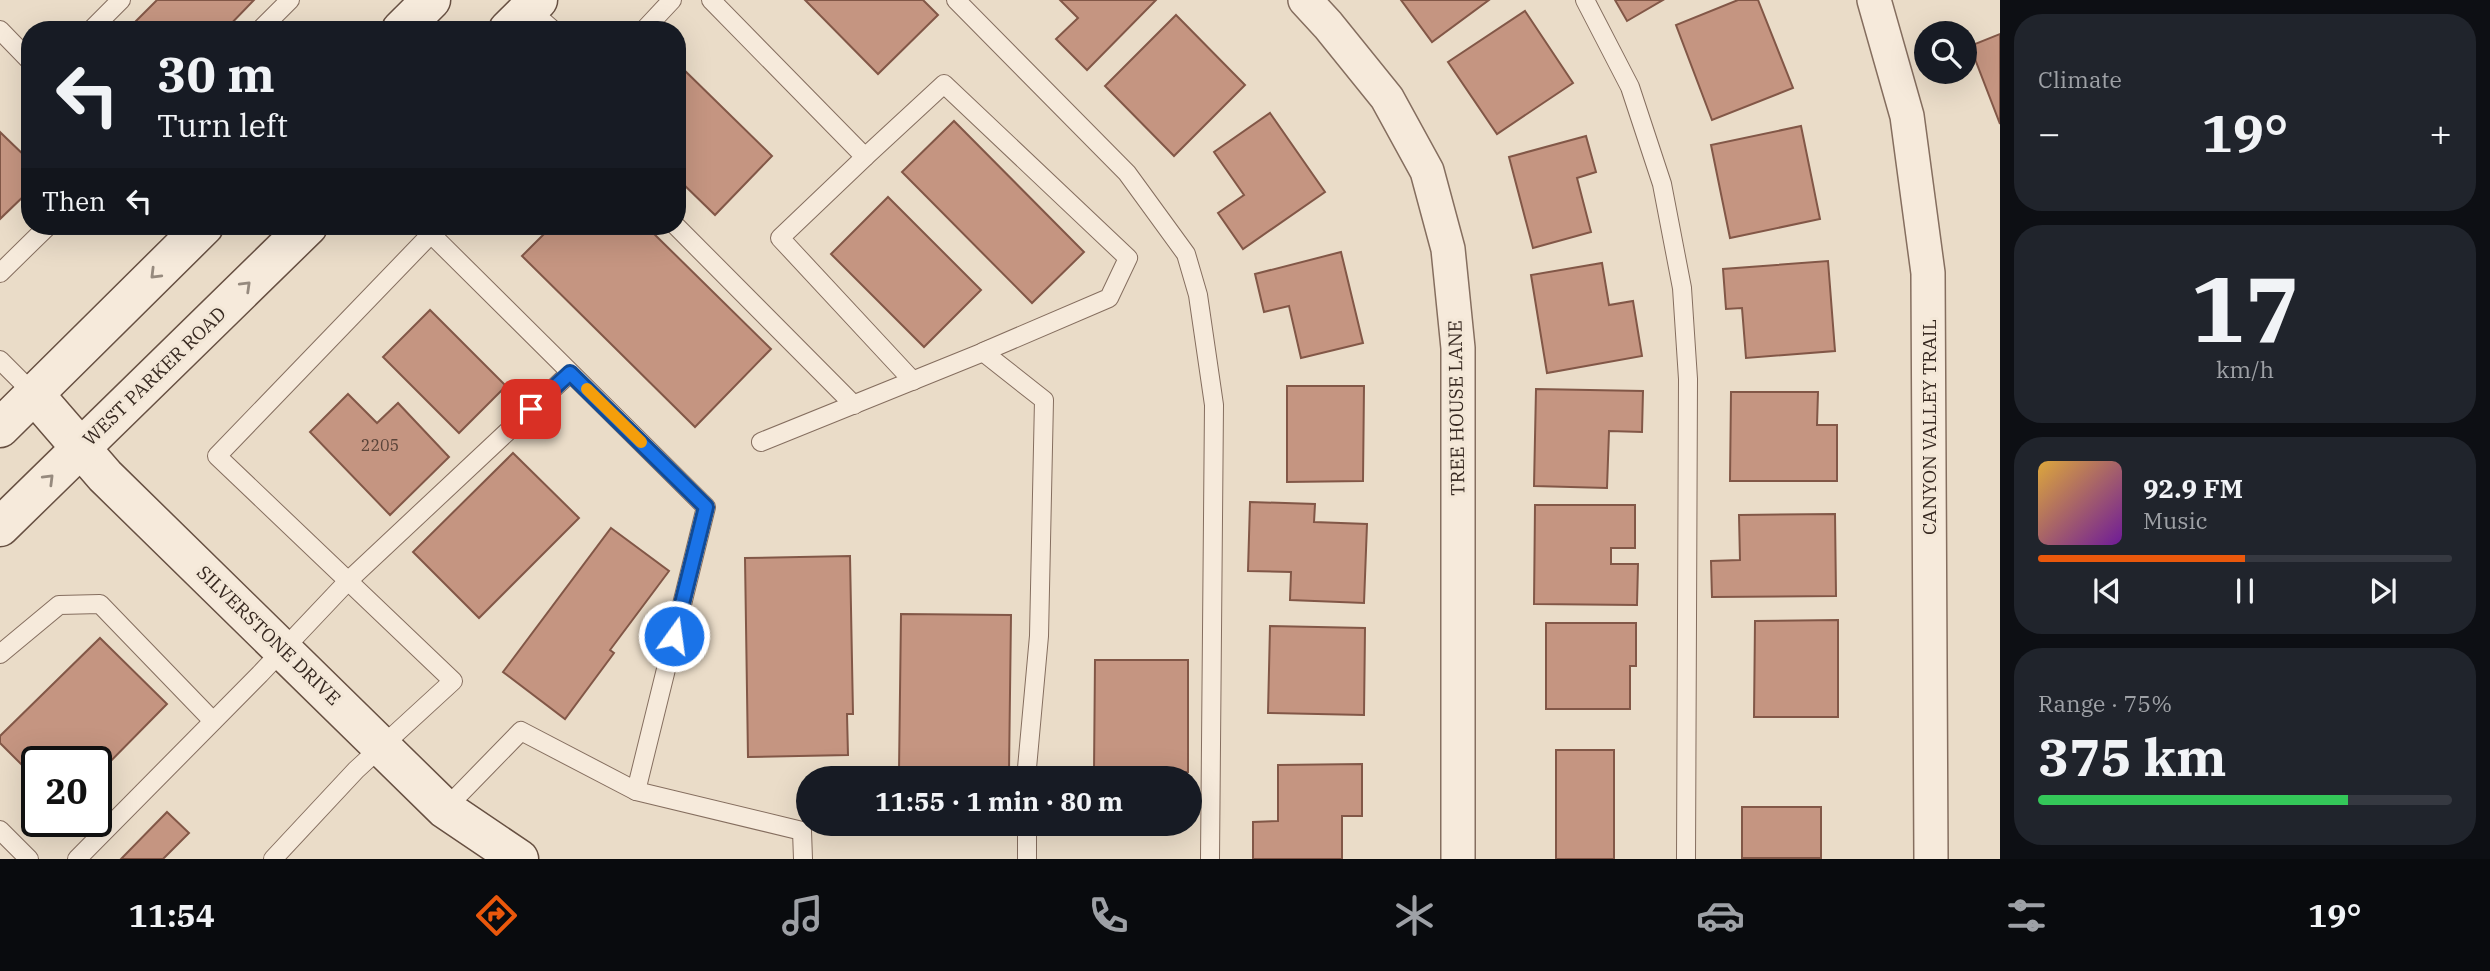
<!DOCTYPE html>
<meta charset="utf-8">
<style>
body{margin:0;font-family:"IBM Plex Serif",serif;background:#20242c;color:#f1f3f6;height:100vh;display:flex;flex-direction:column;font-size:26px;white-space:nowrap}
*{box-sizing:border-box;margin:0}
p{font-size:23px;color:#9ea1a6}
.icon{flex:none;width:38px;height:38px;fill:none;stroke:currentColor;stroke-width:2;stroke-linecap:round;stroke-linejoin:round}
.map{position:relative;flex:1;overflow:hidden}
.sheet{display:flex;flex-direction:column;gap:14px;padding:14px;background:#0d0f14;width:490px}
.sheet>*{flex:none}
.guide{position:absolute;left:21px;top:21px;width:665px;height:214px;border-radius:28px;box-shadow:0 7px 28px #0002;background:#171b24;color:#f1f3f6;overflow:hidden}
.controls{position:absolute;left:1914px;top:21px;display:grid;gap:14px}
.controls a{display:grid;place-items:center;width:63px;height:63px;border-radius:50%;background:#171b24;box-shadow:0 7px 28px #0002;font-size:35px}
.speed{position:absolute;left:21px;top:746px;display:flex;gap:14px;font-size:35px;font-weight:700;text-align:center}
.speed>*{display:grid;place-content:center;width:91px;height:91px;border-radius:50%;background:#171b24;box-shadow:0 7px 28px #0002;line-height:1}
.speed .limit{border:4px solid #111;border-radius:10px;background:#fff;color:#111}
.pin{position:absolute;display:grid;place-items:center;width:60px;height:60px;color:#fff;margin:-30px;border-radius:14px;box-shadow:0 4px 10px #0006}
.me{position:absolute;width:77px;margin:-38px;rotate:14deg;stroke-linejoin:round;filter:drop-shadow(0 0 5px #0008)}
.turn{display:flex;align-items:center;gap:24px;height:147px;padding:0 21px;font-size:32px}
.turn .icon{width:91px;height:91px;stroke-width:2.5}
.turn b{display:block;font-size:49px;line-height:60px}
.then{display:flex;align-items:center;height:66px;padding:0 21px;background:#0003;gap:14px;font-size:26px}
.big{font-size:52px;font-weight:700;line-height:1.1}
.sheet .tile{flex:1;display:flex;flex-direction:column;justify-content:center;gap:10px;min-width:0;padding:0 24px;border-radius:28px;background:#20242c}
.sheet .dial{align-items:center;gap:0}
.dial b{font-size:91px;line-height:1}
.song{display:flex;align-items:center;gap:21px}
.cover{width:84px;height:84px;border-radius:10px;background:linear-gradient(135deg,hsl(40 70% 55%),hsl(280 70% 35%))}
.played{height:7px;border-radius:4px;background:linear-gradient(90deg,#ea580c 50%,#363941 50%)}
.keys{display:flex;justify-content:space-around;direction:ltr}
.heat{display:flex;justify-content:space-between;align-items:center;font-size:38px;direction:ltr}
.charge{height:10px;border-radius:5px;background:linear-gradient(90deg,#34c759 75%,#363941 0)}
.trip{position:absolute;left:796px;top:766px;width:406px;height:70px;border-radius:35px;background:#171b24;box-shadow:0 7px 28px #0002;font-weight:700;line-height:70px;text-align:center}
.dock{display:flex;height:112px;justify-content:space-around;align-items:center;background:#090b0e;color:#9ea1a6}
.dock .icon{width:49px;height:49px}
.dock .selected{color:#ea580c}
.dock b{font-size:32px;color:#f1f3f6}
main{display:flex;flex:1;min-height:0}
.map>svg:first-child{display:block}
</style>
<main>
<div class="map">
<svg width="2000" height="859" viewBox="0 0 2000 859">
<rect width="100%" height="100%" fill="#eadcc8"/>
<g fill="#c59581" stroke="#825747" stroke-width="2">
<polygon points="157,0 254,0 225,30 127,30"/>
<polygon points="805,0 923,0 938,15 878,74"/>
<polygon points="1060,0 1156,0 1087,70 1056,39 1078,18"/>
<polygon points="1401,0 1489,0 1432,42"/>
<polygon points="1615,0 1663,0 1627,21"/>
<polygon points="1738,0 1758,0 1793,88 1712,120 1676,25"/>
<polygon points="1525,11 1573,83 1497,134 1448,62"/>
<polygon points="1176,15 1245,85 1174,156 1105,86"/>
<polygon points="2000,34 2000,124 1970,46"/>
<polygon points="677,63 772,156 715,215 677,178"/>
<polygon points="1270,113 1325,192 1243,249 1218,213 1244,195 1214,152"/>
<polygon points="954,121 1084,252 1032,303 902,172"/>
<polygon points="1801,126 1820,219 1730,238 1711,145"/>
<polygon points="0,132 30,161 30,190 0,219"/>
<polygon points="1586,136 1596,172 1577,178 1591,232 1533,248 1509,157"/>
<polygon points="888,197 981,290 924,347 831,254"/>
<polygon points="533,226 646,226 771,349 695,427 522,256 543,235"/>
<polygon points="1341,252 1363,343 1301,358 1289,306 1264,312 1255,274"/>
<polygon points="1828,261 1835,351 1746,358 1742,308 1726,309 1723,269"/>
<polygon points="1602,263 1609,305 1633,301 1642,356 1547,373 1531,275"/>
<polygon points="430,310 506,386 459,433 383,357"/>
<polygon points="1287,386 1364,386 1363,481 1287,482"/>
<polygon points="1536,389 1643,391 1642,432 1609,431 1607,488 1534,486"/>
<polygon points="1731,392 1818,392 1817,425 1837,425 1837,481 1730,481"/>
<polygon points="348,394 377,423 398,403 449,457 390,515 310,432"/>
<polygon points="513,453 579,518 479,618 413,552"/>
<polygon points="1250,502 1315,504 1314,522 1367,524 1364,603 1290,600 1291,572 1248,571"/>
<polygon points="1535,505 1635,505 1635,548 1611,548 1611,564 1638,564 1637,605 1534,604"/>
<polygon points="1835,514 1836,596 1712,597 1711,561 1740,560 1739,515"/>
<polygon points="611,528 669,571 610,650 614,653 565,719 503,672"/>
<polygon points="850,556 853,714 847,714 848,755 748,757 745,558"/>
<polygon points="901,614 1011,615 1009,772 899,772"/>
<polygon points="1838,620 1838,717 1754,717 1755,621"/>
<polygon points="1546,623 1636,623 1636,666 1630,666 1630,709 1546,709"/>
<polygon points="1270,626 1365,628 1364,715 1268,713"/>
<polygon points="100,638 167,704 96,776 96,761 37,761 37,780 0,743 0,736"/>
<polygon points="1095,660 1188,660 1188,772 1094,772"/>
<rect x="1556" y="750" width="58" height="109"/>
<polygon points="1362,764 1362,816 1342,816 1342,859 1253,859 1253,822 1278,821 1278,765"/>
<rect x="1742" y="807" width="79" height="51"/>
<polygon points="167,812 189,833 163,859 121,859"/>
</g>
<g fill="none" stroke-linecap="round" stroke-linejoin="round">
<defs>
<g id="lane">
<polyline points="711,0 865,157 944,84 1128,258 1109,298 983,352 1044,400 1039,636 1026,779"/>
<polyline points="956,0 1127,173 1186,254 1198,295 1214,405 1210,859"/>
<polyline points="1585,0 1630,87 1662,184 1682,288 1688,379 1686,859"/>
<polyline points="529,9 553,30"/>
<polyline points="0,30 30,61"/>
<polyline points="91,30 121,0"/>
<polyline points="260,30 290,0"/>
<polyline points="644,30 672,0"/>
<polyline points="865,157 780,238 913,381"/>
<polyline points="676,226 854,405"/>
<polyline points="0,273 48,226"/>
<polyline points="0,360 34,394"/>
<polyline points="761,442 991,349"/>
<polyline points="0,654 59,605 100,604 213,721"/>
<polyline points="445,809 521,731 636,791 802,831 803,859"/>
<polyline points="1027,824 1027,859"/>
<polyline points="0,830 29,859"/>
<polyline points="77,859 260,674 348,581 570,373"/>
<polyline points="273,859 356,770 453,681 217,456 431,234 706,507 636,791"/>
</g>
<g id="street">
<polyline points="1305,0 1328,25 1387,98 1427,171 1448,249 1458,348 1458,859"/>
<polyline points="1874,0 1907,116 1928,273 1931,859"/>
</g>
<g id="secondary">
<polyline points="401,30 431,0"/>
<polyline points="508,30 538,0"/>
<polyline points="34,394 105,476 445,809 519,859"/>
<polyline points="0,428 204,226"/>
<polyline points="0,527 308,226"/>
</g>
</defs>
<use href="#lane" stroke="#856e5f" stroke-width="20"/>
<use href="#street" stroke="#856e5f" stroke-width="36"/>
<use href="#secondary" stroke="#675042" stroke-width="41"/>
<use href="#lane" stroke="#f6eadb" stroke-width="18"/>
<use href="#street" stroke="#f6eadb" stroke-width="33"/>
<use href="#secondary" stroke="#f6eadb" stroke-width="38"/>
</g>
<defs><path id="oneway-chevron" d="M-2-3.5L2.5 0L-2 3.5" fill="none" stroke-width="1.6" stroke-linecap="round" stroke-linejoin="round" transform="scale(1.75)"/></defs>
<g stroke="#968a7e">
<use href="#oneway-chevron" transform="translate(155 274) rotate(135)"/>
<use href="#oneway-chevron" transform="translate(246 286) rotate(-44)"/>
<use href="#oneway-chevron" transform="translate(49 479) rotate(-45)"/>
</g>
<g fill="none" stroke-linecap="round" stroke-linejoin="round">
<defs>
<polyline id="route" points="531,409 570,373 706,507 674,636"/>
</defs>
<use href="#route" stroke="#114b97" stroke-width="18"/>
<use href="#route" stroke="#1a73e8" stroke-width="12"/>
<polyline stroke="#f59e0b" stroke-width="12" points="587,389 641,442"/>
</g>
<g text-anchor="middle" stroke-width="6" stroke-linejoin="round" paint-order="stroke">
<g font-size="16" fill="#5a4439">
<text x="380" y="451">2205</text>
</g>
<g font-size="19" fill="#372921" stroke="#f3e7d7">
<text transform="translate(154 376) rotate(-44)" y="7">WEST PARKER ROAD</text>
<text transform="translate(1456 408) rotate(-91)" y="7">TREE HOUSE LANE</text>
<text transform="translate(1929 427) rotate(-90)" y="7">CANYON VALLEY TRAIL</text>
<text transform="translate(269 635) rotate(44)" y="7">SILVERSTONE DRIVE</text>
</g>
</g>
</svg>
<div class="controls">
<a><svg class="icon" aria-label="search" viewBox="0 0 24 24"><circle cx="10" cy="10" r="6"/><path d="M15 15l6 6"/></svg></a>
</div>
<div class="speed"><div class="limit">20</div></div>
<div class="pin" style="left:531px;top:409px;background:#d93025"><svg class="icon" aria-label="arrive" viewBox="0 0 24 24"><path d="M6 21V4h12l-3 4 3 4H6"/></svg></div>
<svg class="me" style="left:674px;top:636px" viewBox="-20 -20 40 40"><circle r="17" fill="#1a73e8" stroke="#fff" stroke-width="3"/><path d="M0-11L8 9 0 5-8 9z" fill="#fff"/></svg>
<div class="trip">11:55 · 1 min · 80 m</div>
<div class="guide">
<div class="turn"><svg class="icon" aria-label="left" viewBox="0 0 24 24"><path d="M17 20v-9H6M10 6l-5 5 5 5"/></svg><div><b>30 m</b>Turn left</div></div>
<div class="then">Then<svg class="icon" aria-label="left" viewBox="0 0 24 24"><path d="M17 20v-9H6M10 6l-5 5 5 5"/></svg></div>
</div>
</div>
<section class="sheet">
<div class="tile"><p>Climate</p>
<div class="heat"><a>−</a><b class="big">19°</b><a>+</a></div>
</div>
<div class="tile dial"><b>17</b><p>km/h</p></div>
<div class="tile">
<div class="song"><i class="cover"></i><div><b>92.9 FM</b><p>Music</p></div></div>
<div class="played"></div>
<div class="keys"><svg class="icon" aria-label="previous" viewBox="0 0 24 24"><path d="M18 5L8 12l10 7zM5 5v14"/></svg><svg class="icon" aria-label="pause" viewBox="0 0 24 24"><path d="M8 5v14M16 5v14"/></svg><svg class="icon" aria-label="next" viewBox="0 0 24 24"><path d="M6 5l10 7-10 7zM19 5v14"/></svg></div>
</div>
<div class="tile"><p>Range · 75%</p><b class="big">375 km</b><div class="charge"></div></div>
</section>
</main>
<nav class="dock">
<b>11:54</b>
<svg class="icon selected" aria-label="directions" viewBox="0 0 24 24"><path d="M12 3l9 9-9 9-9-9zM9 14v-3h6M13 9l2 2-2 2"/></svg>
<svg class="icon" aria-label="music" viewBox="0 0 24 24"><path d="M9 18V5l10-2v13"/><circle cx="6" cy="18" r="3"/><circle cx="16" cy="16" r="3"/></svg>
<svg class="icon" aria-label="phone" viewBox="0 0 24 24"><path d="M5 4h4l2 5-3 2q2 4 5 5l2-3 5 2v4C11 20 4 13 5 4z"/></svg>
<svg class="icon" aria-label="climate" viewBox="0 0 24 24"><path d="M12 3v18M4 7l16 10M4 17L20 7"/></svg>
<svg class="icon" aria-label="car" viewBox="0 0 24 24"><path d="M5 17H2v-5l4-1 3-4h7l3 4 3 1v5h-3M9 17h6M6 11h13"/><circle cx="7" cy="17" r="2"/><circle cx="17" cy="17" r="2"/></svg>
<svg class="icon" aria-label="filters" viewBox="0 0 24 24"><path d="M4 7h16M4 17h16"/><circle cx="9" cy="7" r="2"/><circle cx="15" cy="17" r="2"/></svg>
<b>19°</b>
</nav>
